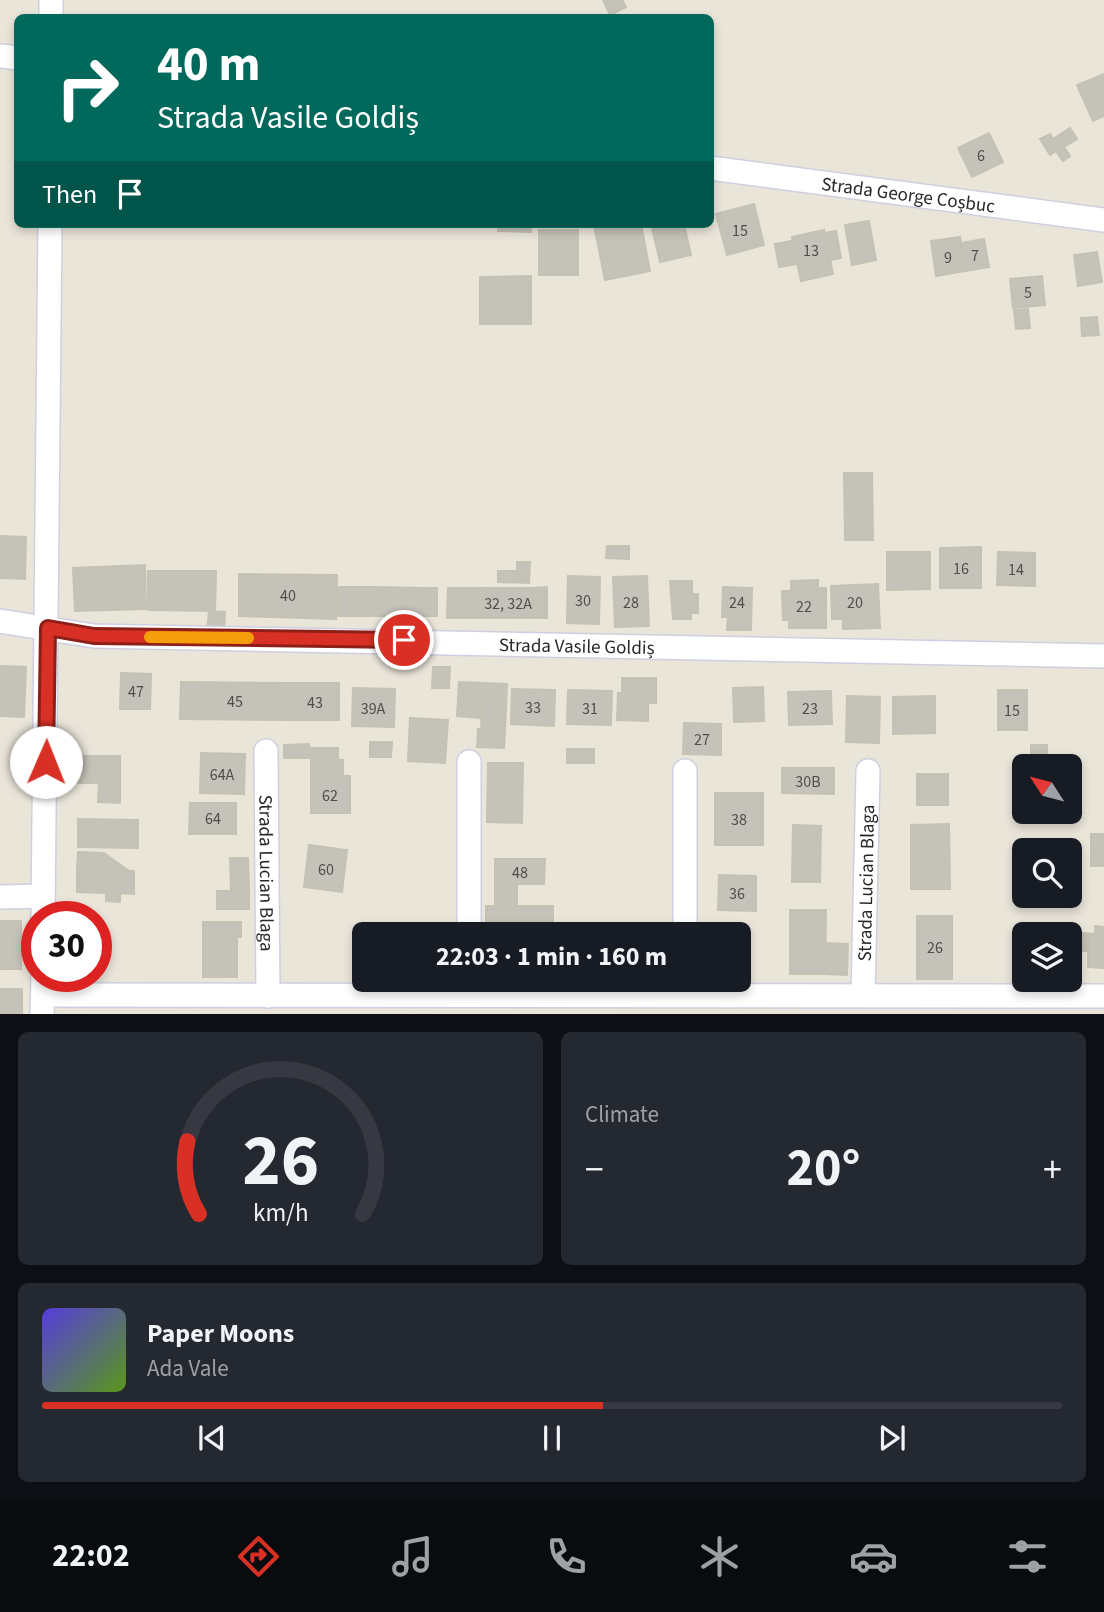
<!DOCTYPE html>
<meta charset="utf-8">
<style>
body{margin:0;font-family:"Source Sans 3",sans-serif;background:#242831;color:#f1f3f6;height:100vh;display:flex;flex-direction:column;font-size:26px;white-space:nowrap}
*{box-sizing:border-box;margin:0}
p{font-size:23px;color:#9ea1a6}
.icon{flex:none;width:38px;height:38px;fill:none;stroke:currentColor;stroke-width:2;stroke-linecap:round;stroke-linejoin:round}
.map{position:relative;height:1014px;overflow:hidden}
.panel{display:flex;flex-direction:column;gap:18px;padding:18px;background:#0d0f14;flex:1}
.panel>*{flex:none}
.banner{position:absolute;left:14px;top:14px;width:700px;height:214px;border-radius:10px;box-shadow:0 4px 10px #0003;background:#00695c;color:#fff;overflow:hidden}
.needle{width:46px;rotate:306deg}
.buttons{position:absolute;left:1012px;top:754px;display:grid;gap:14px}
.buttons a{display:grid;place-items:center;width:70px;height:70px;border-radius:10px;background:#171b24;box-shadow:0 4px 10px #0003;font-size:35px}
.speed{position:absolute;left:21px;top:901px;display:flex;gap:14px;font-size:35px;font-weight:700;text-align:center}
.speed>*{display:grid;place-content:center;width:91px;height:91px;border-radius:50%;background:#171b24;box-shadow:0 4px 10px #0003;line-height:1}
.speed .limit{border:10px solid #d22;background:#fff;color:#111}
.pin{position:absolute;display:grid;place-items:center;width:60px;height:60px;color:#fff;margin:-30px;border:4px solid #fff;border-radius:50%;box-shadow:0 2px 7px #0007}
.me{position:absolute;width:77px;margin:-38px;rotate:1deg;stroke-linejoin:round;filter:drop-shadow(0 0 5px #0008)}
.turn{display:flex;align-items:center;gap:24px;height:147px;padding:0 28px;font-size:32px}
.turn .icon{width:91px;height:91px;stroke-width:2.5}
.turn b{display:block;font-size:49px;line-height:60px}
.then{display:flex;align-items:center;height:66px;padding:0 28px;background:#0003;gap:14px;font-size:26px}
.big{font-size:52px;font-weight:700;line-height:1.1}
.panel .card{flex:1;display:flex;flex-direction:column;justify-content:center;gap:10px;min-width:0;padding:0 24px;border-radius:10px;background:#242831}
.panel .dial{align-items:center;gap:0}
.dial svg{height:182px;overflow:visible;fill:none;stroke:#363941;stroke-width:7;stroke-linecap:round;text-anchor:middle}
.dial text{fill:#f1f3f6;stroke:none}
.song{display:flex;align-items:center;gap:21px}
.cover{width:84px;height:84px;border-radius:10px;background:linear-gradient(135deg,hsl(250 70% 55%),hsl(90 70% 35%))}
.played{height:7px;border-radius:4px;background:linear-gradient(90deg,#d93025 55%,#363941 55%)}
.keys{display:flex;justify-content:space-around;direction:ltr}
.heat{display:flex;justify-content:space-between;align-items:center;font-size:38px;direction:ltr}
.panel .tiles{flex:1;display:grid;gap:18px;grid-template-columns:1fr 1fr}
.card:last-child{grid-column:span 2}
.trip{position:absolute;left:352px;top:922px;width:399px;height:70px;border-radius:10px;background:#171b24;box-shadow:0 4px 10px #0003;font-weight:700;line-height:70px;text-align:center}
.tab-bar{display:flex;height:112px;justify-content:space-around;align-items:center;background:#090b0e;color:#9ea1a6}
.tab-bar .icon{width:49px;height:49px}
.tab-bar .active{color:#d93025}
.tab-bar b{font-size:32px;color:#f1f3f6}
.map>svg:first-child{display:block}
</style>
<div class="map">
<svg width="1104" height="1014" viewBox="0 0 1104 1014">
<rect width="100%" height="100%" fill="#eae5d9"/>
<g fill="#c5c2b9" stroke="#c5c1b3" stroke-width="2">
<polygon points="603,0 622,0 626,7 610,15"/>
<polygon points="1104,74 1104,116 1093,121 1077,85"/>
<polygon points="1070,128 1077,139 1064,147 1070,156 1063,161 1056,151 1050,155 1040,139 1050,134 1053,139"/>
<polygon points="989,133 1003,162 972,177 958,148"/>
<polygon points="754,204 764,245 727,255 716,214"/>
<polygon points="869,221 876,260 852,265 845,225"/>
<polygon points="499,224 531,224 531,232 498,231"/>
<polygon points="641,224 650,271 605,280 594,225"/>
<polygon points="651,224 684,224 691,255 660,262"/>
<rect x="539" y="230" width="39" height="45"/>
<polygon points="824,230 833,274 801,281 792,237"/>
<polygon points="836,231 841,258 830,260 824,233"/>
<polygon points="960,237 965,271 936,276 931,241"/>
<polygon points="984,239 989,267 965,271 961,243"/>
<polygon points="792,241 797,264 779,267 775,244"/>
<polygon points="1097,252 1102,282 1078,286 1074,255"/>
<polygon points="531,276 531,324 480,324 480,277"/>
<polygon points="1042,276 1045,305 1013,308 1010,279"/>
<polygon points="1028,309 1030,328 1016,329 1014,310"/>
<polygon points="1097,317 1099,335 1082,336 1081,318"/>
<polygon points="844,473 872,473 873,540 845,540"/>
<polygon points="0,536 26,537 25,579 0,578"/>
<polygon points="607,546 629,546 629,559 606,558"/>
<polygon points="981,547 981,588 940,588 940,548"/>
<polygon points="887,552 930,552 930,589 887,590"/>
<polygon points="998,552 1035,553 1035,586 997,585"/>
<polygon points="517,562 530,562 529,583 498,582 498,571 517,571"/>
<polygon points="145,565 146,609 75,611 73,568"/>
<polygon points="148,571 216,571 215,611 148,610"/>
<polygon points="239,574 337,575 336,619 239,616"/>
<polygon points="568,576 600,577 599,624 567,623"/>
<polygon points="647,576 649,626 615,627 613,577"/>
<polygon points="818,580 818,588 826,588 826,628 789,628 789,620 783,620 782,591 791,591 791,581"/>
<polygon points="670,581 692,581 692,594 698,594 698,613 691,613 691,619 673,619"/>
<polygon points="878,584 880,628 843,629 843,619 832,619 831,586"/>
<rect x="338" y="587" width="36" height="29"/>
<polygon points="374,587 423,588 423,616 374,616"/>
<polygon points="547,587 547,618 533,618 533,588"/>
<polygon points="723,587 752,588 751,630 727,630 728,617 722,617"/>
<rect x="423" y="588" width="14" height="28"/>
<polygon points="448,588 484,588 484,618 447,618"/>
<rect x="484" y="588" width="49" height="30"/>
<polygon points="209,611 225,612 224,632 207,630"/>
<polygon points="0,666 26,667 24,717 0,716"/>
<polygon points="433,667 450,667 449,688 432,688"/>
<polygon points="121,673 151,674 150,709 120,709"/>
<polygon points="622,678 656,678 656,703 648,703 648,721 617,720 618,693 622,693"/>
<polygon points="181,682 290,683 290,720 180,719"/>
<polygon points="459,682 483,683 480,718 457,716"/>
<rect x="290" y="683" width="49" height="37"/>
<polygon points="483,683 507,684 505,730 481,729"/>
<polygon points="763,687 764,721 734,722 733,688"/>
<polygon points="353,688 395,689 394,727 352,726"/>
<polygon points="512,689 555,690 554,726 511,724"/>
<polygon points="568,690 612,691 611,725 567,724"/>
<rect x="998" y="690" width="29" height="40"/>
<polygon points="831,691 832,724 789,725 788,692"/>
<polygon points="847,696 880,697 879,743 846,742"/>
<polygon points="935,696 935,733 893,734 893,697"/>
<polygon points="410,718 448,720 445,763 408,761"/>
<polygon points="684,723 721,724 721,755 683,754"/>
<polygon points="478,729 505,730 504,748 477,747"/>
<polygon points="370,742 392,742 391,757 370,757"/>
<polygon points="309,744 310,758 284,758 284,745"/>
<rect x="1031" y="745" width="16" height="21"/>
<polygon points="311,748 338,748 338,760 311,759"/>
<rect x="567" y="749" width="27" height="14"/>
<polygon points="201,753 245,754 244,794 200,793"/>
<polygon points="75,756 120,756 120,803 98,802 99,783 75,783"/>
<polygon points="311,759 343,760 343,776 311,776"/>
<polygon points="488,763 523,763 522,823 487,822"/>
<polygon points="782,768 834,768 834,794 782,793"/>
<rect x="917" y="774" width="31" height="31"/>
<rect x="311" y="776" width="39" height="37"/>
<rect x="715" y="793" width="48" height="52"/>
<polygon points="190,803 236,803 236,834 189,834"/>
<polygon points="78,819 138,820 138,848 78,847"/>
<polygon points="949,824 950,889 911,889 911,825"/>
<polygon points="793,825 821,826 820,882 792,882"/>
<rect x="1091" y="834" width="13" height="32"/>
<polygon points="309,845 347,850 342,892 304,887"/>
<polygon points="78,852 104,853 129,871 77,869"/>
<polygon points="230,858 248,858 249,891 231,891"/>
<polygon points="495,859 545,859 544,884 517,884 517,906 495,906"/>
<polygon points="77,869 134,871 134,894 120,893 120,902 106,901 106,893 77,892"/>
<polygon points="719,875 756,876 756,911 718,910"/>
<rect x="217" y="891" width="32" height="18"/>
<rect x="486" y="906" width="67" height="18"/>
<polygon points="790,910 826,910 825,974 790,974"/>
<rect x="917" y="916" width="35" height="63"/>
<rect x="0" y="921" width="21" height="48"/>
<rect x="203" y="922" width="38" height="15"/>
<polygon points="458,923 458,934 417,934 417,924"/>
<polygon points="1095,926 1104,927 1104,968 1088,967 1088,951 1083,951 1083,933 1095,934"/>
<rect x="203" y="937" width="34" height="40"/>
<polygon points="826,943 848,944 847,975 825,974"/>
<rect x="0" y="989" width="22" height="25"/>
</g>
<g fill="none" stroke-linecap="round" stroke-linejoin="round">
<defs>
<g id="minor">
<polyline points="51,18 51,0"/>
<polyline points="0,56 18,58"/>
<path id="s1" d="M710,168L1104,220"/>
<path id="s2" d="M0,621L94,636L1104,656"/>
<path id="s3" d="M266,751L268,996"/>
<polyline points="469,762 469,934"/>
<polyline points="0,897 43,896"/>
<polyline points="43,917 50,224"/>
<polyline points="685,934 685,771"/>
<polyline points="43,995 1104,996"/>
<path id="s4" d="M863,995L868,771"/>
<polyline points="42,1014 43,976"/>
</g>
</defs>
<use href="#minor" stroke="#cfcfe1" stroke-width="26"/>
<use href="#minor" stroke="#fff" stroke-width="23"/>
</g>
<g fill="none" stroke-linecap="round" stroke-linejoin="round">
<defs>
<polyline id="route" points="46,762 48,628 94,636 404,640"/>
</defs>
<use href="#route" stroke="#8d1f18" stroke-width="18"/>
<use href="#route" stroke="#d93025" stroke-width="12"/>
<polyline stroke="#f59e0b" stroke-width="12" points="150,637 248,638"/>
</g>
<g text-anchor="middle" stroke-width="7" stroke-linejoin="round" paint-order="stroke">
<g font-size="16" fill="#4f4e4c">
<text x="981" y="161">6</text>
<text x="740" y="236">15</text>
<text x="811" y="256">13</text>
<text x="975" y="261">7</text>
<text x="948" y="263">9</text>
<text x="1028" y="298">5</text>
<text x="961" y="574">16</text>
<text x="1016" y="575">14</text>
<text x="288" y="601">40</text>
<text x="583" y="606">30</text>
<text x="631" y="608">28</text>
<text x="737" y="608">24</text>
<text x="855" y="608">20</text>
<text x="508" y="609">32, 32A</text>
<text x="804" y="612">22</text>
<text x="136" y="697">47</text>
<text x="235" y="707">45</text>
<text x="315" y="708">43</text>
<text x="533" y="713">33</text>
<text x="373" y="714">39A</text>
<text x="590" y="714">31</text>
<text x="810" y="714">23</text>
<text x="1012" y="716">15</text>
<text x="702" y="745">27</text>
<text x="222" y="780">64A</text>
<text x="808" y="787">30B</text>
<text x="330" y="801">62</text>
<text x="213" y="824">64</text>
<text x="739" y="825">38</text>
<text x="326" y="875">60</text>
<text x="520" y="878">48</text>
<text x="737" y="899">36</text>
<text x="935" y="953">26</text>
</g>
<g font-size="19" fill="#282828" stroke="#fff">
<text dy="7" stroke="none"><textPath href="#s1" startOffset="200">Strada George Coșbuc</textPath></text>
<text dy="7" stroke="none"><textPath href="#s2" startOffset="578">Strada Vasile Goldiș</textPath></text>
<text dy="7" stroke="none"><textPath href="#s3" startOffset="122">Strada Lucian Blaga</textPath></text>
<text dy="7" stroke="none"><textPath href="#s4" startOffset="112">Strada Lucian Blaga</textPath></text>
</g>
</g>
</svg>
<div class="buttons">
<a><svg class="needle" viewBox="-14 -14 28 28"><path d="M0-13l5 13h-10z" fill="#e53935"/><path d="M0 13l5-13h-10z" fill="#9ea1a6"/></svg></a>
<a><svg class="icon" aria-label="search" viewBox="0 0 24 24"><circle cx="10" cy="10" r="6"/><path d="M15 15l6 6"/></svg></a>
<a><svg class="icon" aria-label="layers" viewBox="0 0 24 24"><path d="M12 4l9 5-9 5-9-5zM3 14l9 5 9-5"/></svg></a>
</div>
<div class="speed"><div class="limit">30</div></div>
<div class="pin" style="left:404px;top:640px;background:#d93025"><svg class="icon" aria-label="arrive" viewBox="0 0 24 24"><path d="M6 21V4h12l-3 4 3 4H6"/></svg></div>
<svg class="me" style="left:46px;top:762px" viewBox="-20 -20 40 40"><circle r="19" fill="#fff"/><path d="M0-13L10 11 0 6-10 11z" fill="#d93025"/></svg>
<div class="trip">22:03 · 1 min · 160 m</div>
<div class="banner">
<div class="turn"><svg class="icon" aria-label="right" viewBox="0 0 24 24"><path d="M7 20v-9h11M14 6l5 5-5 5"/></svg><div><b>40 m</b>Strada Vasile Goldiș</div></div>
<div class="then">Then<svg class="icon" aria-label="arrive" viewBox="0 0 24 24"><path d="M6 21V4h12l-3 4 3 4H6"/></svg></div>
</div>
</div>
<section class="panel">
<div class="tiles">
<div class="card dial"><svg viewBox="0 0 100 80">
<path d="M14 69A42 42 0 1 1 86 69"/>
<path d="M14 69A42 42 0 0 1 9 37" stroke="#d93025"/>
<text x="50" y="56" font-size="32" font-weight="700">26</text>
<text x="50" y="72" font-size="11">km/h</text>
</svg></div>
<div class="card"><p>Climate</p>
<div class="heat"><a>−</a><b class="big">20°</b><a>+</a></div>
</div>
<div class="card">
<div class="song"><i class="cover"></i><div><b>Paper Moons</b><p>Ada Vale</p></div></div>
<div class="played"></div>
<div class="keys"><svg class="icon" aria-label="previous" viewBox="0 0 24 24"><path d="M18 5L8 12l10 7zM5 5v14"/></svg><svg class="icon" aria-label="pause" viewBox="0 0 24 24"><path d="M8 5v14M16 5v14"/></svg><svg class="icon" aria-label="next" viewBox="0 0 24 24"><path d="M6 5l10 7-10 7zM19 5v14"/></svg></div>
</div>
</div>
</section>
<nav class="tab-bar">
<b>22:02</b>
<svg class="icon active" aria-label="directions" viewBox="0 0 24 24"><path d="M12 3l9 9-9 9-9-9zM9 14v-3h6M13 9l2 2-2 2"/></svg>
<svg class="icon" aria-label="music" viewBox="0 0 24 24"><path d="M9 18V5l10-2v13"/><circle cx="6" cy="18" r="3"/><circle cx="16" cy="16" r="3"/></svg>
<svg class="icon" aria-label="phone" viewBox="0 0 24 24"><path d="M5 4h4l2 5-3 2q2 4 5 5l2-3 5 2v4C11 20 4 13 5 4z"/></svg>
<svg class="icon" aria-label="climate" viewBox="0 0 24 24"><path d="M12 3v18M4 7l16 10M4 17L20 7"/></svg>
<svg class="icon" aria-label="car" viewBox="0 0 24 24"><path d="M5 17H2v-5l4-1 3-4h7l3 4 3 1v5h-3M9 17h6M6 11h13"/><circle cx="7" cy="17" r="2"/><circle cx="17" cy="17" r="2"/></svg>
<svg class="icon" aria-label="filters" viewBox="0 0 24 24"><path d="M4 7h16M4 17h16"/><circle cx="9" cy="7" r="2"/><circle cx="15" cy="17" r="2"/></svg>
</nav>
